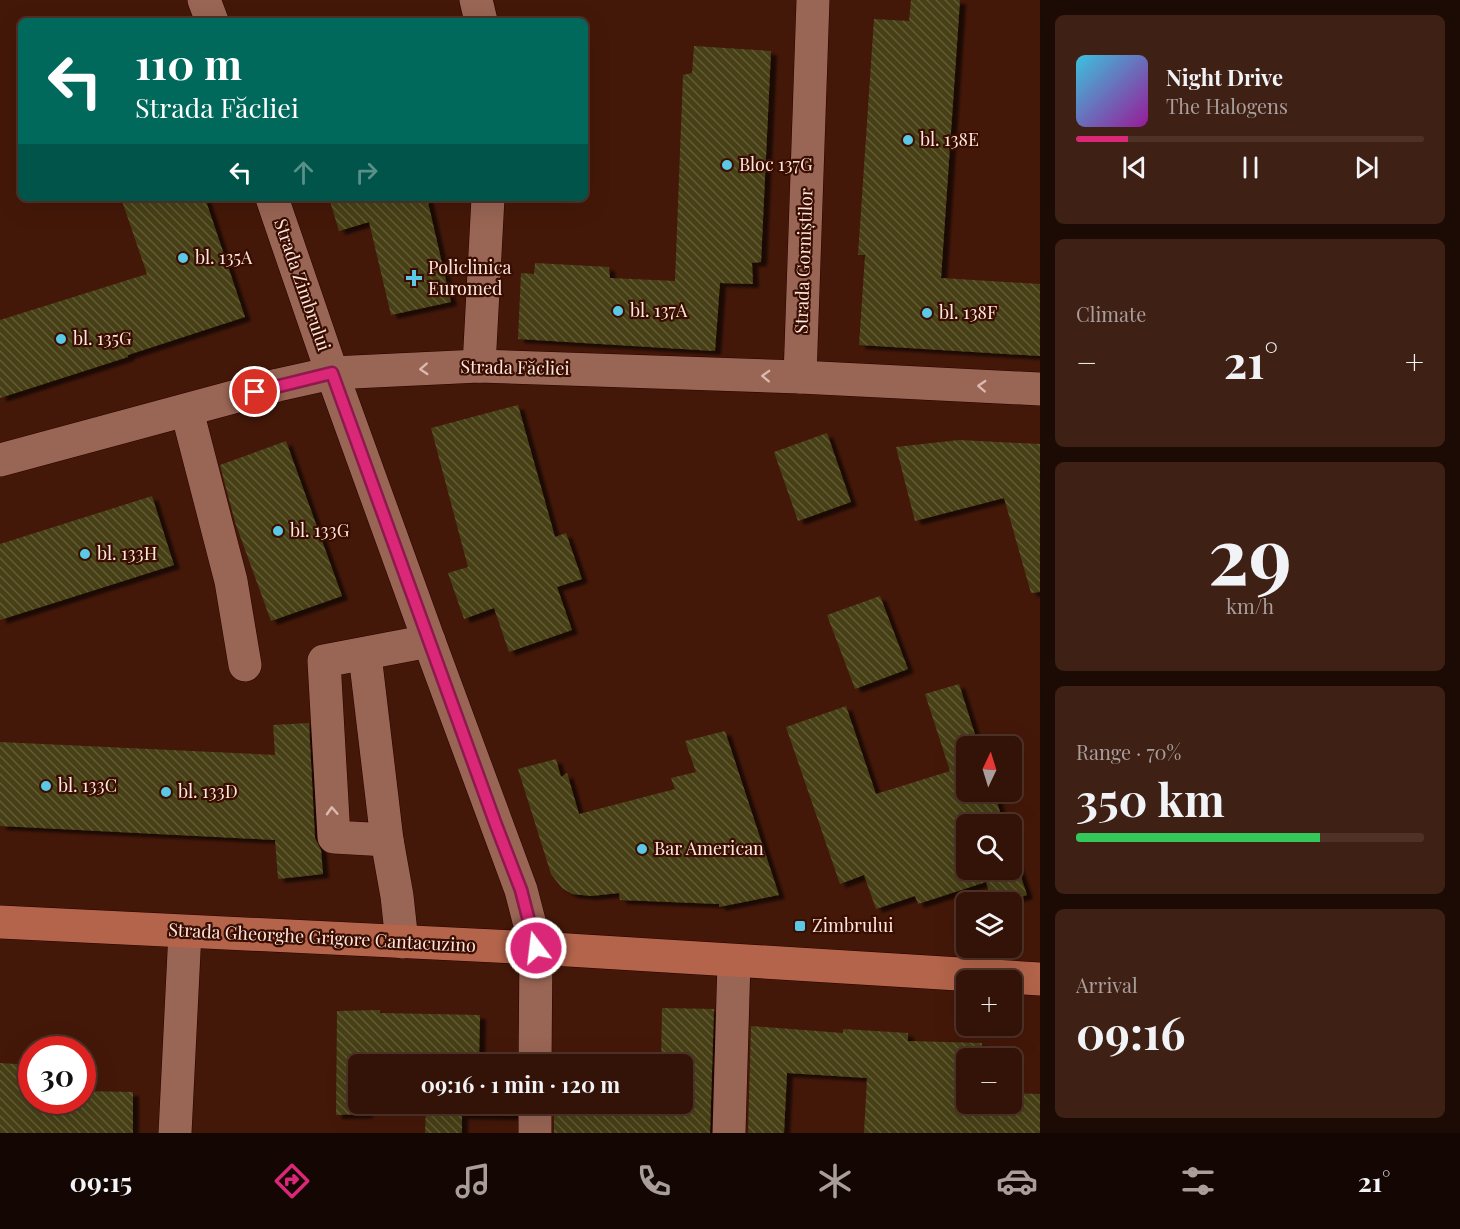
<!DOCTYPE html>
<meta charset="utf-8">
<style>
body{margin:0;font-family:"Playfair Display",serif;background:#3e2015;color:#f1f3f6;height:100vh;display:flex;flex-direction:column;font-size:22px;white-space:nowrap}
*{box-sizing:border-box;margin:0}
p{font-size:20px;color:#a99e9b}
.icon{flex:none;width:33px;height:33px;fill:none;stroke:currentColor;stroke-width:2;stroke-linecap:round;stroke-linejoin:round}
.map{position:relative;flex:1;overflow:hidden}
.side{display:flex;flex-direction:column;gap:15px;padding:15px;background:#1c0a04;width:420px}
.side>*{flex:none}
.guide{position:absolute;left:18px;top:18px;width:570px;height:183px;border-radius:9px;box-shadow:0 6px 24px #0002,0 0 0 2px #4e3228;background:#00695c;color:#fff;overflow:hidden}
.needle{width:39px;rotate:4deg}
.tools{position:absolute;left:956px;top:736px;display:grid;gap:12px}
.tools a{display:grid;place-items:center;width:66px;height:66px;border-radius:9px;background:#331207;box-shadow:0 6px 24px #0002,0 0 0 2px #4e3228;font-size:30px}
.speed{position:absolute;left:18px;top:1036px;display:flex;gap:12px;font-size:30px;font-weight:700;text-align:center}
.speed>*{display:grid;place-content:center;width:78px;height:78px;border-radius:50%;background:#331207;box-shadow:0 6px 24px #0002,0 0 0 2px #4e3228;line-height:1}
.speed .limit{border:9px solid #d22;background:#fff;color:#111}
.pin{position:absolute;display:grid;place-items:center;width:51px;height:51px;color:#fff;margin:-26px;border:3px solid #fff;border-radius:50%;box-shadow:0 2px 6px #0007}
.me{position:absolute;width:66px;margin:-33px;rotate:345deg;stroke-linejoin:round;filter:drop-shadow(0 0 4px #0008)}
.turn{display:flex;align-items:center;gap:21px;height:126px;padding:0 18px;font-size:27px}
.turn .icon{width:78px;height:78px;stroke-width:2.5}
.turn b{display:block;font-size:42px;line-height:51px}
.lanes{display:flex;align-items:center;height:57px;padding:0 18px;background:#0003;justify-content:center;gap:30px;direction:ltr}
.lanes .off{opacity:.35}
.big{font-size:45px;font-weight:700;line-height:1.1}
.side .widget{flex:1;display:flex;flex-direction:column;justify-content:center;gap:9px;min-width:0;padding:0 21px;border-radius:9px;background:#3e2015}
.side .dial{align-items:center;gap:0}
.dial b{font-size:78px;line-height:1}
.song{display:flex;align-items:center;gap:18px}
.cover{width:72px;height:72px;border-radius:9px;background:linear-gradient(135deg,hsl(190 70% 55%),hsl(300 70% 35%))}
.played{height:6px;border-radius:3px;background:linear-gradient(90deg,#db2777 15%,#4e3228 15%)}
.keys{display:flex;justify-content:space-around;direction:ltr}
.heat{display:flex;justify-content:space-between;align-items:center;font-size:33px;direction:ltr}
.charge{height:9px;border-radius:4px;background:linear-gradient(90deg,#34c759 70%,#4e3228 0)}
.trip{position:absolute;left:348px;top:1054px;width:345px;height:60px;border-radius:9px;background:#331207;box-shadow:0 6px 24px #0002,0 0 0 2px #4e3228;font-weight:700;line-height:60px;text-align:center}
.tabs{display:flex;height:96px;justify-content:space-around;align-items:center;background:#140703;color:#a99e9b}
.tabs .icon{width:42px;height:42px}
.tabs .on{color:#db2777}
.tabs b{font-size:27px;color:#f1f3f6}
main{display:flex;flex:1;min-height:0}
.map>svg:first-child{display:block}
</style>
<main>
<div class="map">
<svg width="1040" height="1133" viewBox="0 0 1040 1133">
<defs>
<pattern id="building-back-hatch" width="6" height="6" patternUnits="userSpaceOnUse" patternTransform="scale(1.5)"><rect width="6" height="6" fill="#473f15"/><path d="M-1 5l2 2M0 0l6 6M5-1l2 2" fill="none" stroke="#635b37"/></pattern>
<filter id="shadow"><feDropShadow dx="6" dy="4" stdDeviation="1.5" flood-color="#0009"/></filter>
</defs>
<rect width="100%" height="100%" fill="#441809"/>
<g fill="url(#building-back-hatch)" filter="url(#shadow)">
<polygon points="911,0 960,0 941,278 1040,284 1040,356 859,345 865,255 858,255 874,19 909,21"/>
<polygon points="694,46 771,51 761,262 752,263 753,284 720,283 715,351 518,339 521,273 534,274 535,263 609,267 610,278 675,281 683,75 692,73"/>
<polygon points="121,198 205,198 245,317 128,355 128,357 0,398 0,320 147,274"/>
<polygon points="329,198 427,198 451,302 391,315 369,222 339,231"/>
<polygon points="518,405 555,537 566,533 582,579 557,587 572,630 509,652 494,608 464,619 448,573 468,567 431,428"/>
<polygon points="827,433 851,502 798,521 774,452"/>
<polygon points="959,440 1040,444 1040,592 1031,593 1004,498 915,521 896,447"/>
<polygon points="286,441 342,596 271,621 235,522 220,465"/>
<polygon points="152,496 174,565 0,620 0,544"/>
<polygon points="880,596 908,669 855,689 827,615"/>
<polygon points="959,684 979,747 966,747 966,792 994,792 1004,825 966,825 966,870 1011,870 1011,846 1027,895 1002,903 993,903 986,882 918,904 915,896 876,909 864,875 840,884 786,727 846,706 876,794 950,771 925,694"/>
<polygon points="309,723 315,838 321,850 323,874 278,879 275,840 0,826 0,742 275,755 273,725"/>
<polygon points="725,731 779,895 719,907 719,904 620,900 619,893 591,896 572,894 562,888 551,874 518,769 556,759 561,777 567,773 579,814 675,789 671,778 696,772 685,741"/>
<polygon points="662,1008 714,1009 710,1133 554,1133 554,1104 682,1104 682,1065 661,1065"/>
<polygon points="380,1010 380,1013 480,1015 479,1060 516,1060 516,1065 358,1065 358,1104 367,1104 367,1114 336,1115 337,1011"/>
<polygon points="751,1026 843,1033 843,1029 908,1033 908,1041 982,1043 981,1059 966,1059 966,1104 1011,1104 1011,1093 1040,1094 1040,1133 864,1133 867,1078 787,1073 784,1133 748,1133"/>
<polygon points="0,1063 32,1065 32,1101 82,1101 82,1091 133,1092 133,1133 0,1133"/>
<polygon points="426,1104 516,1104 516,1116 462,1115 462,1133 425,1133"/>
</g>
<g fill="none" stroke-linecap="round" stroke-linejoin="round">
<defs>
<g id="minor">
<polyline points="204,0 212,21"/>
<polyline points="476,0 481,21"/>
<polyline points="272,198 332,373 429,641 521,890 536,948 535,1065"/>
<polyline points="479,366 488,198"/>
<polyline points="800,377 813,0"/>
<polyline points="187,411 231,581 245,665"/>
<polyline points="0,460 278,385 332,373 479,366 800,377 1040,389"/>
<polyline points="365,655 387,840 397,896 402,942"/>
<polyline points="387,840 334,837 324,661 429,641"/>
<polyline points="175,1133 185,932"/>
<polyline points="535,1133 535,1104"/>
<polyline points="729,1133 734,961"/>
</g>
<polyline id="major" points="0,922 536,948 1040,979"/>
</defs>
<use href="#minor" stroke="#280100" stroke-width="34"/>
<use href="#major" stroke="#280100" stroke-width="34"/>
<use href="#minor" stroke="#996554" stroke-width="33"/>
<use href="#major" stroke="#b3644a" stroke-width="33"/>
</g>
<defs><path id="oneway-chevron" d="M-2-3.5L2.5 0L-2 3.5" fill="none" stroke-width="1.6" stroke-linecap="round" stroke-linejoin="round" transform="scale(1.5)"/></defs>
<g stroke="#dbb9ae">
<use href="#oneway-chevron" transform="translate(424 369) rotate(177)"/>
<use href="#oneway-chevron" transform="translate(766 376) rotate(-178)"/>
<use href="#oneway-chevron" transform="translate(982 386) rotate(-177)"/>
<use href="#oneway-chevron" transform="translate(332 811) rotate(-93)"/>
</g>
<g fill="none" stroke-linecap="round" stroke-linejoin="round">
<defs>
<polyline id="route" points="255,392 332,373 496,825 521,890 536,948"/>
</defs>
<use href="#route" stroke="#8e194d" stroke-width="15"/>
<use href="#route" stroke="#db2777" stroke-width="10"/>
</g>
<g fill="#5bc8e6" stroke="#390e01" stroke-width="2">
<circle cx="908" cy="140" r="6"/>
<circle cx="727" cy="165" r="6"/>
<circle cx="183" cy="258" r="6"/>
<path d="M411 269h6v6h6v6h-6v6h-6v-6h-6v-6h6z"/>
<circle cx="618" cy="311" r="6"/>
<circle cx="927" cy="313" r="6"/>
<circle cx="61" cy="339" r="6"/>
<circle cx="278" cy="531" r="6"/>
<circle cx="85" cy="554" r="6"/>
<circle cx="46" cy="786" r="6"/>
<circle cx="166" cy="792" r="6"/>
<circle cx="642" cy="849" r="6"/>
<rect x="794" y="920" width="12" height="12" rx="3"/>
</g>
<g text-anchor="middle" stroke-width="4.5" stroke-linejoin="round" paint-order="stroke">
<g font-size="18" fill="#fee6de" stroke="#390e01" text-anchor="start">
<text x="920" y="146">bl. 138E</text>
<text x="739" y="171">Bloc 137G</text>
<text x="195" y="264">bl. 135A</text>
<text x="428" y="274">Policlinica<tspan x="428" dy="21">Euromed</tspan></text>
<text x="630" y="317">bl. 137A</text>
<text x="939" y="319">bl. 138F</text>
<text x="73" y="345">bl. 135G</text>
<text x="290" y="537">bl. 133G</text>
<text x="97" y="560">bl. 133H</text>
<text x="58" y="792">bl. 133C</text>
<text x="178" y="798">bl. 133D</text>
<text x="654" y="855">Bar American</text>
<text x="812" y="932">Zimbrului</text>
</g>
<g font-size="18" fill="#fee6de" stroke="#390e01">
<text transform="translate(804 261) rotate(-88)" y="6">Strada Gorniștilor</text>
<text transform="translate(302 285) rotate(71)" y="6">Strada Zimbrului</text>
<text transform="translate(515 368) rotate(1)" y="6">Strada Făcliei</text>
<text transform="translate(322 938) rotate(3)" y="6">Strada Gheorghe Grigore Cantacuzino</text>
</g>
</g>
</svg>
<div class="tools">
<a><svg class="needle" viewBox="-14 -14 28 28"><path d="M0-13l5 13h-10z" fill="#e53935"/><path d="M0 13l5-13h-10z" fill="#a99e9b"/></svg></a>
<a><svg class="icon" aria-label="search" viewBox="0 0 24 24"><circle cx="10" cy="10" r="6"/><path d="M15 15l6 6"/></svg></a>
<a><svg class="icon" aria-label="layers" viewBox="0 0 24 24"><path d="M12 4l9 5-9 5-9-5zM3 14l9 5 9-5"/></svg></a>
<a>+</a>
<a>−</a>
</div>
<div class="speed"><div class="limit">30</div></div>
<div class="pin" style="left:255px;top:392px;background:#d93025"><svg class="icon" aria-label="arrive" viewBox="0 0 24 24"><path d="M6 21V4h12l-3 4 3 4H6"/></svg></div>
<svg class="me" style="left:536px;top:948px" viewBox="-20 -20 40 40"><circle r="17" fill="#db2777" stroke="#fff" stroke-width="3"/><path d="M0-11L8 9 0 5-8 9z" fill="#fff"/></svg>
<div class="trip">09:16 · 1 min · 120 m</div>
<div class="guide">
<div class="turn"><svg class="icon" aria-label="left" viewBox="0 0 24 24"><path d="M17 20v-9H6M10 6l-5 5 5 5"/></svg><div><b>110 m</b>Strada Făcliei</div></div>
<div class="lanes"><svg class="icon" aria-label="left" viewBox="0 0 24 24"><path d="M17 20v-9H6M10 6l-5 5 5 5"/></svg><svg class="icon off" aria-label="ahead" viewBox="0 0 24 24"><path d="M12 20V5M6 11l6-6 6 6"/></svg><svg class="icon off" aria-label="right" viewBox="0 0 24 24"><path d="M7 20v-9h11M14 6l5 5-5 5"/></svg></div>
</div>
</div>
<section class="side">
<div class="widget">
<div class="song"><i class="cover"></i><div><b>Night Drive</b><p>The Halogens</p></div></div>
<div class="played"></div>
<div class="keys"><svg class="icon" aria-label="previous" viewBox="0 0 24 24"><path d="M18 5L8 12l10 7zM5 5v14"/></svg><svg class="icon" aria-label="pause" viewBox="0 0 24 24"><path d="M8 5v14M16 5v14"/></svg><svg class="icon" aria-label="next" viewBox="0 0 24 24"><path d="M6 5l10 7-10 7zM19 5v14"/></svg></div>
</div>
<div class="widget"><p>Climate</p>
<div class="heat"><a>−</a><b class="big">21°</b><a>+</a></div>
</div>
<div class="widget dial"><b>29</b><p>km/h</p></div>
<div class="widget"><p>Range · 70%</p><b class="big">350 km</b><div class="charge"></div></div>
<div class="widget"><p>Arrival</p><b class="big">09:16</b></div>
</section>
</main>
<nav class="tabs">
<b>09:15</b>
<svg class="icon on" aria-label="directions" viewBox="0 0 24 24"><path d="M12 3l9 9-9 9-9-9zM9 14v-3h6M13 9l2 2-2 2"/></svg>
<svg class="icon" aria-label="music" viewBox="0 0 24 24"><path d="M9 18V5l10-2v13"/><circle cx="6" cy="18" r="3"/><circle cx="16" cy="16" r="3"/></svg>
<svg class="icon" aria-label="phone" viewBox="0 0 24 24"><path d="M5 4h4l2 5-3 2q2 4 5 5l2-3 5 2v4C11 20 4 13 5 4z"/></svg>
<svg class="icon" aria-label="climate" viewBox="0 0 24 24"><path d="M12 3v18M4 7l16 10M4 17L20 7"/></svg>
<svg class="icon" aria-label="car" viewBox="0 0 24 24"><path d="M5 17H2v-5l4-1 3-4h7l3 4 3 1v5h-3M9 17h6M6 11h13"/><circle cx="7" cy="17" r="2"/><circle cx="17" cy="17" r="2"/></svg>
<svg class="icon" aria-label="filters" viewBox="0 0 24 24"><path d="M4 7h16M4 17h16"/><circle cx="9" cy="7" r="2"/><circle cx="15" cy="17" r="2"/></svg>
<b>21°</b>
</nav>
